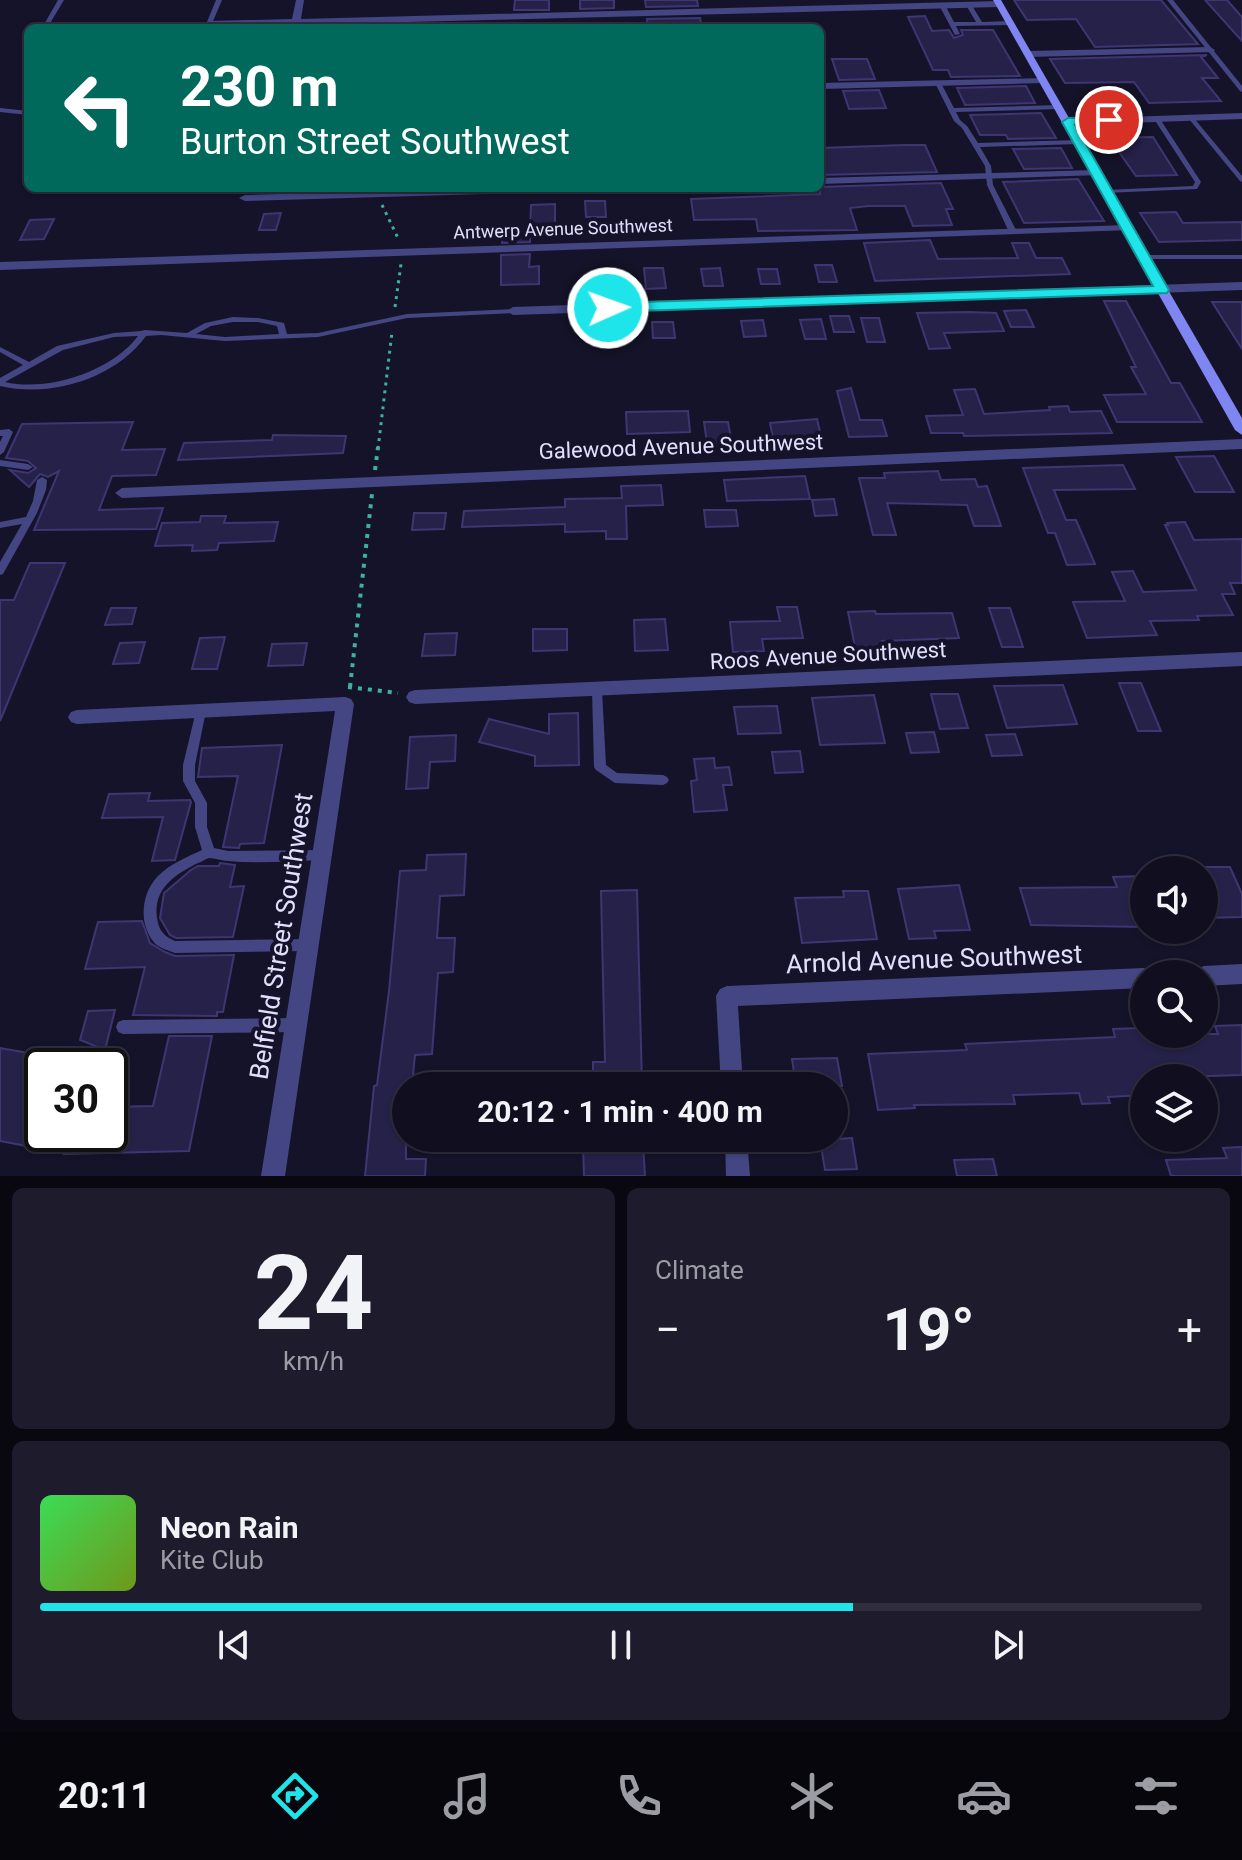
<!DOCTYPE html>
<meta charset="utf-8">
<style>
body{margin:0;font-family:Roboto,sans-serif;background:#1e1c2c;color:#f1f3f6;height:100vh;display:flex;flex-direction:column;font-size:30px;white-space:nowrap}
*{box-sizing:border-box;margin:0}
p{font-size:26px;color:#9c9ca4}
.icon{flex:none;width:44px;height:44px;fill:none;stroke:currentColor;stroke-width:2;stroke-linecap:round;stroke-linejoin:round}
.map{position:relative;height:1176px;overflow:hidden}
.panel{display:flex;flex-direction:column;gap:12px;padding:12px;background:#090811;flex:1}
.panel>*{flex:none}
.guide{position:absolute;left:24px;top:24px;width:800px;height:168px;border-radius:12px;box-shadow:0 2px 6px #0004,0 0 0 2px #302e3d;background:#00695c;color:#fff;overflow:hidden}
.buttons{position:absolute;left:1130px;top:856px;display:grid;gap:16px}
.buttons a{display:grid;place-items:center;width:88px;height:88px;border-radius:50%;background:#100e1f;box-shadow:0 2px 6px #0004,0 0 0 2px #302e3d;font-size:40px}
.speed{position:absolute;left:24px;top:1048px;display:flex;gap:16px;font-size:40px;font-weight:700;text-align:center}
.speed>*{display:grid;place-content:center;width:104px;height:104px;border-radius:50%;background:#100e1f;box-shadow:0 2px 6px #0004,0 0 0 2px #302e3d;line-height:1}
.speed .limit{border:4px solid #111;border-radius:12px;background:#fff;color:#111}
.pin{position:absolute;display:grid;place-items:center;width:68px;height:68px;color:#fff;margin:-34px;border:4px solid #fff;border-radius:50%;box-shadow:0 2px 8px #0007}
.me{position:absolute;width:88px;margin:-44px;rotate:88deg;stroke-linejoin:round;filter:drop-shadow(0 0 6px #0008)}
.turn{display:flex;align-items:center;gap:28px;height:168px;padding:0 24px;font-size:36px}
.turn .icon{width:104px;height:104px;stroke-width:2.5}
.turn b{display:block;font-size:56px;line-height:68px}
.big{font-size:60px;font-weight:700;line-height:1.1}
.panel .widget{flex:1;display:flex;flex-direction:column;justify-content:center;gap:12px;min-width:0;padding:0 28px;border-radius:12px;background:#1e1c2c}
.panel .dial{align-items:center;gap:0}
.dial b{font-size:104px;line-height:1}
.song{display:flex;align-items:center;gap:24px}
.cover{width:96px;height:96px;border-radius:12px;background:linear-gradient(135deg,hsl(130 70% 55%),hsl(80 70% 35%))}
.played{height:8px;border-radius:4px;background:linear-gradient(90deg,#1ee5e9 70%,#302e3d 70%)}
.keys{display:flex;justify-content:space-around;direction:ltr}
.heat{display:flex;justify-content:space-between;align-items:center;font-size:44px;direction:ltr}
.panel .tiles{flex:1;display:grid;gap:12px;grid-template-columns:1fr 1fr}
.widget:last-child{grid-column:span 2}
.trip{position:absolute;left:392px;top:1072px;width:456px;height:80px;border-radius:40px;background:#100e1f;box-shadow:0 2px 6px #0004,0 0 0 2px #302e3d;font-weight:700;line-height:80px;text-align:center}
.tabs{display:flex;height:128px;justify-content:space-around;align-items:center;background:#06060c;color:#9c9ca4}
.tabs .icon{width:56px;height:56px}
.tabs .selected{color:#1ee5e9}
.tabs b{font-size:36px;color:#f1f3f6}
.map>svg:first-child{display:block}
</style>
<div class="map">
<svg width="1242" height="1176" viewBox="0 0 1242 1176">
<rect width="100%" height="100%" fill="#151329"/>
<g fill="#262148" stroke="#3d3672" stroke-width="2">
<polygon points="515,0 549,0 549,10 514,10"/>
<polygon points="580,0 614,0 614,8 580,9"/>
<polygon points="645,0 697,0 698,6 646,7"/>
<polygon points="1014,0 1161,0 1198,44 1095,47 1076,19 1027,20"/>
<polygon points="1205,0 1227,0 1242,17 1242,41"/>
<polygon points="925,16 932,31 949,30 954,38 963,35 961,30 993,30 1020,76 951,77 948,70 933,70 908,17"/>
<polygon points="700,18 702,28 648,28 647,19"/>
<polygon points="1207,55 1201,57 1218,78 1202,78 1221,101 1149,103 1134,82 1065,83 1050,59"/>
<polygon points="832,59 867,59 875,79 839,80"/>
<polygon points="1026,86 1035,103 965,105 957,88"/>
<polygon points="879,90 886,108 849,109 843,91"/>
<polygon points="1041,113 1056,138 1008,139 1006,135 980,135 970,115"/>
<polygon points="1153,137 1177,175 1136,176 1109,138"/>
<polygon points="905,145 925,145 937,172 820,175 820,148"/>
<polygon points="1061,148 1072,168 1024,169 1013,149"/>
<polygon points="1078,179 1104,221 1024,223 1003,182"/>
<polygon points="941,183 953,209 946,209 952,225 913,226 905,206 869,206 850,208 857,230 758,231 756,219 694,220 691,199 820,194 820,187"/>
<polygon points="585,201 605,201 606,217 586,217"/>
<polygon points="555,204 555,229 530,230 531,205"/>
<polygon points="1176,212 1183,223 1242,222 1242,240 1159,242 1140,213"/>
<polygon points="281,213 276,230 259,230 264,214"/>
<polygon points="54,219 44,239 20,240 30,220"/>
<polygon points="502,231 530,231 530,242 502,243"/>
<polygon points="930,240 938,259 1018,258 1012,243 1029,243 1036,258 1062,258 1070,274 875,281 864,243"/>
<polygon points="530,254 529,267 539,266 539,284 501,285 501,255"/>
<polygon points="815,265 832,265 837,282 819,282"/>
<polygon points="644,268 663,268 666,288 646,289"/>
<polygon points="720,268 723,286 704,286 701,269"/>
<polygon points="758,269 777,269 780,284 761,284"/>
<polygon points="1104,301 1126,301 1171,383 1180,383 1202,422 1117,422 1104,395 1146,394 1131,367 1136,367"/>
<polygon points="1212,302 1242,302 1242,349"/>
<polygon points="1026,310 1034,327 1011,327 1004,311"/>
<polygon points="968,312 996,313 1004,331 944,333 950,348 929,349 917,313"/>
<polygon points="830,316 849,316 854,332 834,332"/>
<polygon points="861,318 879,318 885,342 867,342"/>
<polygon points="821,319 826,339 805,339 800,320"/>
<polygon points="763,320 766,336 744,337 741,321"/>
<polygon points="652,322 673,322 675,338 653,338"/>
<polygon points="851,388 860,420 882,420 887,436 849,437 837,391"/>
<polygon points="975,389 984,414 1050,410 1049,407 1068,406 1070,412 1101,411 1112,433 964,436 963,433 931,433 926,416 963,415 954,390"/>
<polygon points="688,411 690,432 627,434 626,412"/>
<polygon points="817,419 822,440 774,444 770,423"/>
<polygon points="133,422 122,450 165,449 156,475 112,476 99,510 163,508 156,529 34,530 59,471 48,477 40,474 29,487 10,470 28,473 36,468 28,461 6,458 22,424"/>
<polygon points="704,422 728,422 732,443 707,443"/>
<polygon points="273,435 346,436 343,453 178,460 184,443 272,440"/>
<polygon points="1214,456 1234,492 1195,492 1176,457"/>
<polygon points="1123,465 1135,489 1054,490 1066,520 1076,520 1095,564 1067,565 1055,533 1048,533 1023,468"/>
<polygon points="938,471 941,480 975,479 978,487 987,486 1001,526 974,526 967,505 887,503 896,535 873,535 859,478 885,478 884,473"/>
<polygon points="805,476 810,499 727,501 724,480"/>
<polygon points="661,485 663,505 626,506 627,539 606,539 606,531 565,532 565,524 462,527 464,511 565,507 565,499 622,498 621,486"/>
<polygon points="834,499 837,515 815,516 812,500"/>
<polygon points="704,510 736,510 738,526 706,527"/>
<polygon points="414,513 446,513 444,529 412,530"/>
<polygon points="201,516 226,516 224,523 278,522 274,541 219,543 217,550 192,551 193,545 155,546 162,523 200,522"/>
<polygon points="1185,522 1194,540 1242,539 1242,583 1230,583 1235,594 1222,594 1233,615 1197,616 1199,620 1150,621 1157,635 1087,638 1073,602 1125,601 1112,572 1133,571 1143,592 1196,590 1165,525 1168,525 1167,523"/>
<polygon points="30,563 65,563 0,721 0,600 14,600"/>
<polygon points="777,607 797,607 803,638 762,639 764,651 733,652 730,622 780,621"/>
<polygon points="111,608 136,608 132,624 105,625"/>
<polygon points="989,608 1010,608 1023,647 1002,647"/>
<polygon points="875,611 876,614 952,613 959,638 882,641 884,646 855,647 848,612"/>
<polygon points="665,619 668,650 635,651 634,620"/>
<polygon points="533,629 567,629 567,650 533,651"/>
<polygon points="457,633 455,655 422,656 425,634"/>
<polygon points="225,637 217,669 192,669 200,638"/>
<polygon points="145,642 139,663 113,664 120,643"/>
<polygon points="307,643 303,665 268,666 272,644"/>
<polygon points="1119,683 1141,683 1161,731 1138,731"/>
<polygon points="1063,685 1077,724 1007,728 994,686"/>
<polygon points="931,694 958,694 968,728 940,729"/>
<polygon points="874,695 885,743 820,745 812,698"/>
<polygon points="777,706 781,733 738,734 734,707"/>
<polygon points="578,713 579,765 535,766 535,756 479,742 489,719 549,734 549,714"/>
<polygon points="934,732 939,752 911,753 906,733"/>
<polygon points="1015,734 1022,755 992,756 986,735"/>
<polygon points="456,735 455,761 430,762 428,788 406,789 410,737"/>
<polygon points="282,745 264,843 240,844 239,848 223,847 238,776 198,777 202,748"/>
<polygon points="800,751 803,772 775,773 772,752"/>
<polygon points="714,758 715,768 729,767 732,785 723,785 727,810 694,812 691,781 697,780 694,759"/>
<polygon points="150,793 148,801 190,800 191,802 175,860 152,861 163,817 102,818 109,794"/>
<polygon points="466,854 464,895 440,896 437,938 455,938 453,972 438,973 432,1054 415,1055 412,1086 406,1086 406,1159 426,1159 425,1176 365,1176 374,1086 377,1085 389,991 400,871 426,870 427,855"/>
<polygon points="220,863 235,865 230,887 244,886 233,937 176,938 170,935 160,918 164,893 191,870 198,866 219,866"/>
<polygon points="1200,867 1230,867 1242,894 1242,917 1204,918 1204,870"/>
<polygon points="1144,876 1144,927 1031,925 1020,888 1117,887 1113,877"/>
<polygon points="959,885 970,930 934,931 936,938 909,939 898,889"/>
<polygon points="637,890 642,1086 593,1086 593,1062 605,1062 601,891"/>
<polygon points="843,891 868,891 877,939 802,943 795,898 844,897"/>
<polygon points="142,921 150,943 165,952 175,956 234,955 223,1012 217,1012 217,1016 133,1015 145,967 85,969 98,922"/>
<polygon points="115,1010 105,1050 80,1040 88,1011"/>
<polygon points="1242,1025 1242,1075 1144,1078 1144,1095 1108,1097 1110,1103 1082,1104 1079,1093 1013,1095 1015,1104 914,1105 915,1108 878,1110 868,1054 967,1050 965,1044 1115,1037 1113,1029 1141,1028 1143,1034 1218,1034 1215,1026"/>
<polygon points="169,1036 212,1036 189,1151 64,1154 69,1134 110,1134 110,1107 153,1106"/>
<polygon points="0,1048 51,1057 47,1066 42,1066 42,1076 26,1109 42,1112 42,1125 32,1147 0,1141"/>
<polygon points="837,1058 842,1086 796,1086 792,1059"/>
<polygon points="852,1138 857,1169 825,1170 820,1140"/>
<polygon points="643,1144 645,1176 584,1176 583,1146"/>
<polygon points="1242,1147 1242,1176 1171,1176 1166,1160 1227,1158 1223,1148"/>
<polygon points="993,1159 997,1176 957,1176 954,1160"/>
</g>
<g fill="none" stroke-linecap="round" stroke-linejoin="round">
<g stroke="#3db1a1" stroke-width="3" stroke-dasharray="3 5" stroke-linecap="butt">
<polyline points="382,205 399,240"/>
<polyline points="395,307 401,264"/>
<polyline points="378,449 392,332"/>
</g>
<g stroke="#3db1a1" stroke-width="4" stroke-dasharray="4 6" stroke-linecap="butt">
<polyline points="375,470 378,447"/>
<polyline points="348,687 398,693"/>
<polyline points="350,687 372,494"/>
</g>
<g fill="#434683" fill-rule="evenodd">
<polygon points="58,0 64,0 49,25 207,22 216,0 222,0 210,28 204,28 205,26 42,28"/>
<polygon points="1167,0 1173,0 1242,86 1242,92 1240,91"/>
<polygon points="942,3 945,5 954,22 976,22 966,5 969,3 971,4 982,22 1010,21 1013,23 1010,25 956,26 960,34 955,35 939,5"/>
<polygon points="936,82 941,83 954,108 1059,105 1062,107 1059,109 956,112 960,120 967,126 978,143 1079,140 1082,142 1079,144 980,147 991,166 993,185 1017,232 1016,234 1009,232 987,185 985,166 962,128 954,121 935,83"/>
<polygon points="0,108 28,111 28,115 0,112"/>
<polygon points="1157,117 1160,119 1201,182 1197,189 1104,193 1104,191 1106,190 1193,186 1195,182 1154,119"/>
<polygon points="1189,117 1193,117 1242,176 1242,182 1240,181 1189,119"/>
<rect x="1141" y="255" width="101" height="4"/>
<path d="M513,309H516V313L407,318L318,337L225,341L161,335L146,336C115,379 50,398 0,386V378L23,365L0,352V347L29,362L57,346L114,333L141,331L145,330L187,333L205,323L233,317L258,318L284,323L287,334L318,333L407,314ZM233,322H258L277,326L279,334L225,337L196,334L211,326ZM138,336C111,372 47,392 5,382L63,350L114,337Z"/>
<polygon points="9,429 13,432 4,452 0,455 0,442 3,436 0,436 0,430"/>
<polygon points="0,460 28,464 33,467 28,470 0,466"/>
<polygon points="42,477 47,480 46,490 37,513 3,574 0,575 0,562 22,524 0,528 0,522 26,517 33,501 37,480"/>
<polygon points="597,686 601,687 602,690 606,765 617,773 663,775 667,777 669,780 667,783 663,785 615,783 596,770 594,767 592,690 593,687"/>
<path d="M201,707L205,708L206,711L195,765V781L207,803V827L214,848L228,851L322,850L326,851L328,855L326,859L322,860C291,861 259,864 228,861C222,861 215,858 209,858C205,859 202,862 198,863C174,875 153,889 157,918C159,931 164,936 175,941L308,939L313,941L314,945L313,949L308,951L175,953C167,950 158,948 153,941C138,922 142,892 158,876C170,864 187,857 202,850L195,827V803L183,781V765L196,711L197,708Z"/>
<polygon points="296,1018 301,1020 303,1025 301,1030 296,1032 123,1034 118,1032 116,1027 118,1022 123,1020"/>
</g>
<g fill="#434683" fill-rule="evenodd">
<polygon points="296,0 304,0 301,19 999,1 1003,4 999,7 209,27 204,24 209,21 292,19"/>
<polygon points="1210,47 1215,50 1213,52 1028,57 1023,54 1028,51"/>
<polygon points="1045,78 1045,82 1042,83 820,89 820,83"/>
<polygon points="1242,113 1242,119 1068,125 1063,122 1068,119"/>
<polygon points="1096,170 1100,171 1100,175 820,184 820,178"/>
<polygon points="470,188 589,188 583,191 245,201 239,198 245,195"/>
<polygon points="1127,225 1131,226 1131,230 0,270 0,262"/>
<polygon points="1242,282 1242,290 513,315 507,311 513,307"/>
<polygon points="1242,439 1242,449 122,498 115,493 122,488"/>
<polygon points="1242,652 1242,666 415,704 409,702 406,697 409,692 415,690"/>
<polygon points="345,697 351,699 354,704 285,1176 261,1176 335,711 77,724 71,722 68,717 71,712 77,710"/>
<polygon points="1242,964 1242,984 1204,986 1204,974 1194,974 1197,969 1204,966"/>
<polygon points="1144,968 1153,974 1144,974 1144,988 738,1006 743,1086 721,1086 716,996 720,989 727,986"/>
<polygon points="725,1138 747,1138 750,1176 726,1176"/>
</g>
<polygon fill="#7f86f2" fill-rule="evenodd" points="993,0 1001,0 1242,418 1242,435 1235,430"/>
</g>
<polygon fill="#1ee5e9" stroke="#149597" stroke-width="2" points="1109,117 1115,120 1113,123 1075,125 1169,290 1167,293 608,312 600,308 608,303 1153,286 1062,122 1068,118"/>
<g text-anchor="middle" stroke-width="8" stroke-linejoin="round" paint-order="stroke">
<g font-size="18" fill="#e0dffc" stroke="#151329">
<text transform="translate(563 229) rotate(-2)" y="6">Antwerp Avenue Southwest</text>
</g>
<g font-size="22" fill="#e0dffc" stroke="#151329">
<text transform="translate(681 446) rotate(-2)" y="8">Galewood Avenue Southwest</text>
<text transform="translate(828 655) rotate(-3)" y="8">Roos Avenue Southwest</text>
</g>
<g font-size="26" fill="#e0dffc" stroke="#151329">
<text transform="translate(281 936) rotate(-81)" y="9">Belfield Street Southwest</text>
<text transform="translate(934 959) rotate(-2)" y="9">Arnold Avenue Southwest</text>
</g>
</g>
</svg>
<div class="buttons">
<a><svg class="icon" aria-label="sound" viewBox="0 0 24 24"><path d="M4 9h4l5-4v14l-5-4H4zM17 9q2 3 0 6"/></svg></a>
<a><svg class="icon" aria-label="search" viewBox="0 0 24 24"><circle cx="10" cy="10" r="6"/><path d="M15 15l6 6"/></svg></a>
<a><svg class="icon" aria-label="layers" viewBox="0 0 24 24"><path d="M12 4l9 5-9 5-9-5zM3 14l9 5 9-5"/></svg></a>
</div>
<div class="speed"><div class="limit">30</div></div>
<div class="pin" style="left:1109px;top:120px;background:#d93025"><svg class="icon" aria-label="arrive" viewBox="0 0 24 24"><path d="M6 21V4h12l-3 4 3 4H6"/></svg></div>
<svg class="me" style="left:608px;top:308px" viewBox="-20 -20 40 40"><circle r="17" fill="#1ee5e9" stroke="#fff" stroke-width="3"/><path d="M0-11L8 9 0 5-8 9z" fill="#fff"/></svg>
<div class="trip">20:12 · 1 min · 400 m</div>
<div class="guide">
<div class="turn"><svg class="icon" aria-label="left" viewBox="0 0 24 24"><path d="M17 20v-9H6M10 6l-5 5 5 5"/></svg><div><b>230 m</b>Burton Street Southwest</div></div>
</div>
</div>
<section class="panel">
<div class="tiles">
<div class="widget dial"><b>24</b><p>km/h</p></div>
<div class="widget"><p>Climate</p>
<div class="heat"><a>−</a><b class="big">19°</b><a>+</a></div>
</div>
<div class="widget">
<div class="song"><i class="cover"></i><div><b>Neon Rain</b><p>Kite Club</p></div></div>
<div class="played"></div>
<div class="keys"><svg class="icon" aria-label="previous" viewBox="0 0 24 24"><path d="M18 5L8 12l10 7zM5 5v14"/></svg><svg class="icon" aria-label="pause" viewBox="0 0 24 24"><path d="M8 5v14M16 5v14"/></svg><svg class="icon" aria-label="next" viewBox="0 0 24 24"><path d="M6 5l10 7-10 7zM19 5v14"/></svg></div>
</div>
</div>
</section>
<nav class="tabs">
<b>20:11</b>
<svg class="icon selected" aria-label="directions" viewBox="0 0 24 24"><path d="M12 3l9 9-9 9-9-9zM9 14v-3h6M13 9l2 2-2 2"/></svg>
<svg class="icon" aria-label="music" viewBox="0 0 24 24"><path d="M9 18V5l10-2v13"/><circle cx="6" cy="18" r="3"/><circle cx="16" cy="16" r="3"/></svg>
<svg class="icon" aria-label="phone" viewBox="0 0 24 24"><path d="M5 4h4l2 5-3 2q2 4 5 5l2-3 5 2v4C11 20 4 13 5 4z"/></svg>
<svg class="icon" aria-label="climate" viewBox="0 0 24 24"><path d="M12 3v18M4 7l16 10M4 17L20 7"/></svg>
<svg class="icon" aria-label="car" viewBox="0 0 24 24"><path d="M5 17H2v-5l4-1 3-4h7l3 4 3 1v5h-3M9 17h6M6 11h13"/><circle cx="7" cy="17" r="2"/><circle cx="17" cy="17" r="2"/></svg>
<svg class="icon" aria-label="filters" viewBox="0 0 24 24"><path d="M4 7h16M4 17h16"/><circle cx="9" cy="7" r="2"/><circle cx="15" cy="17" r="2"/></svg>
</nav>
